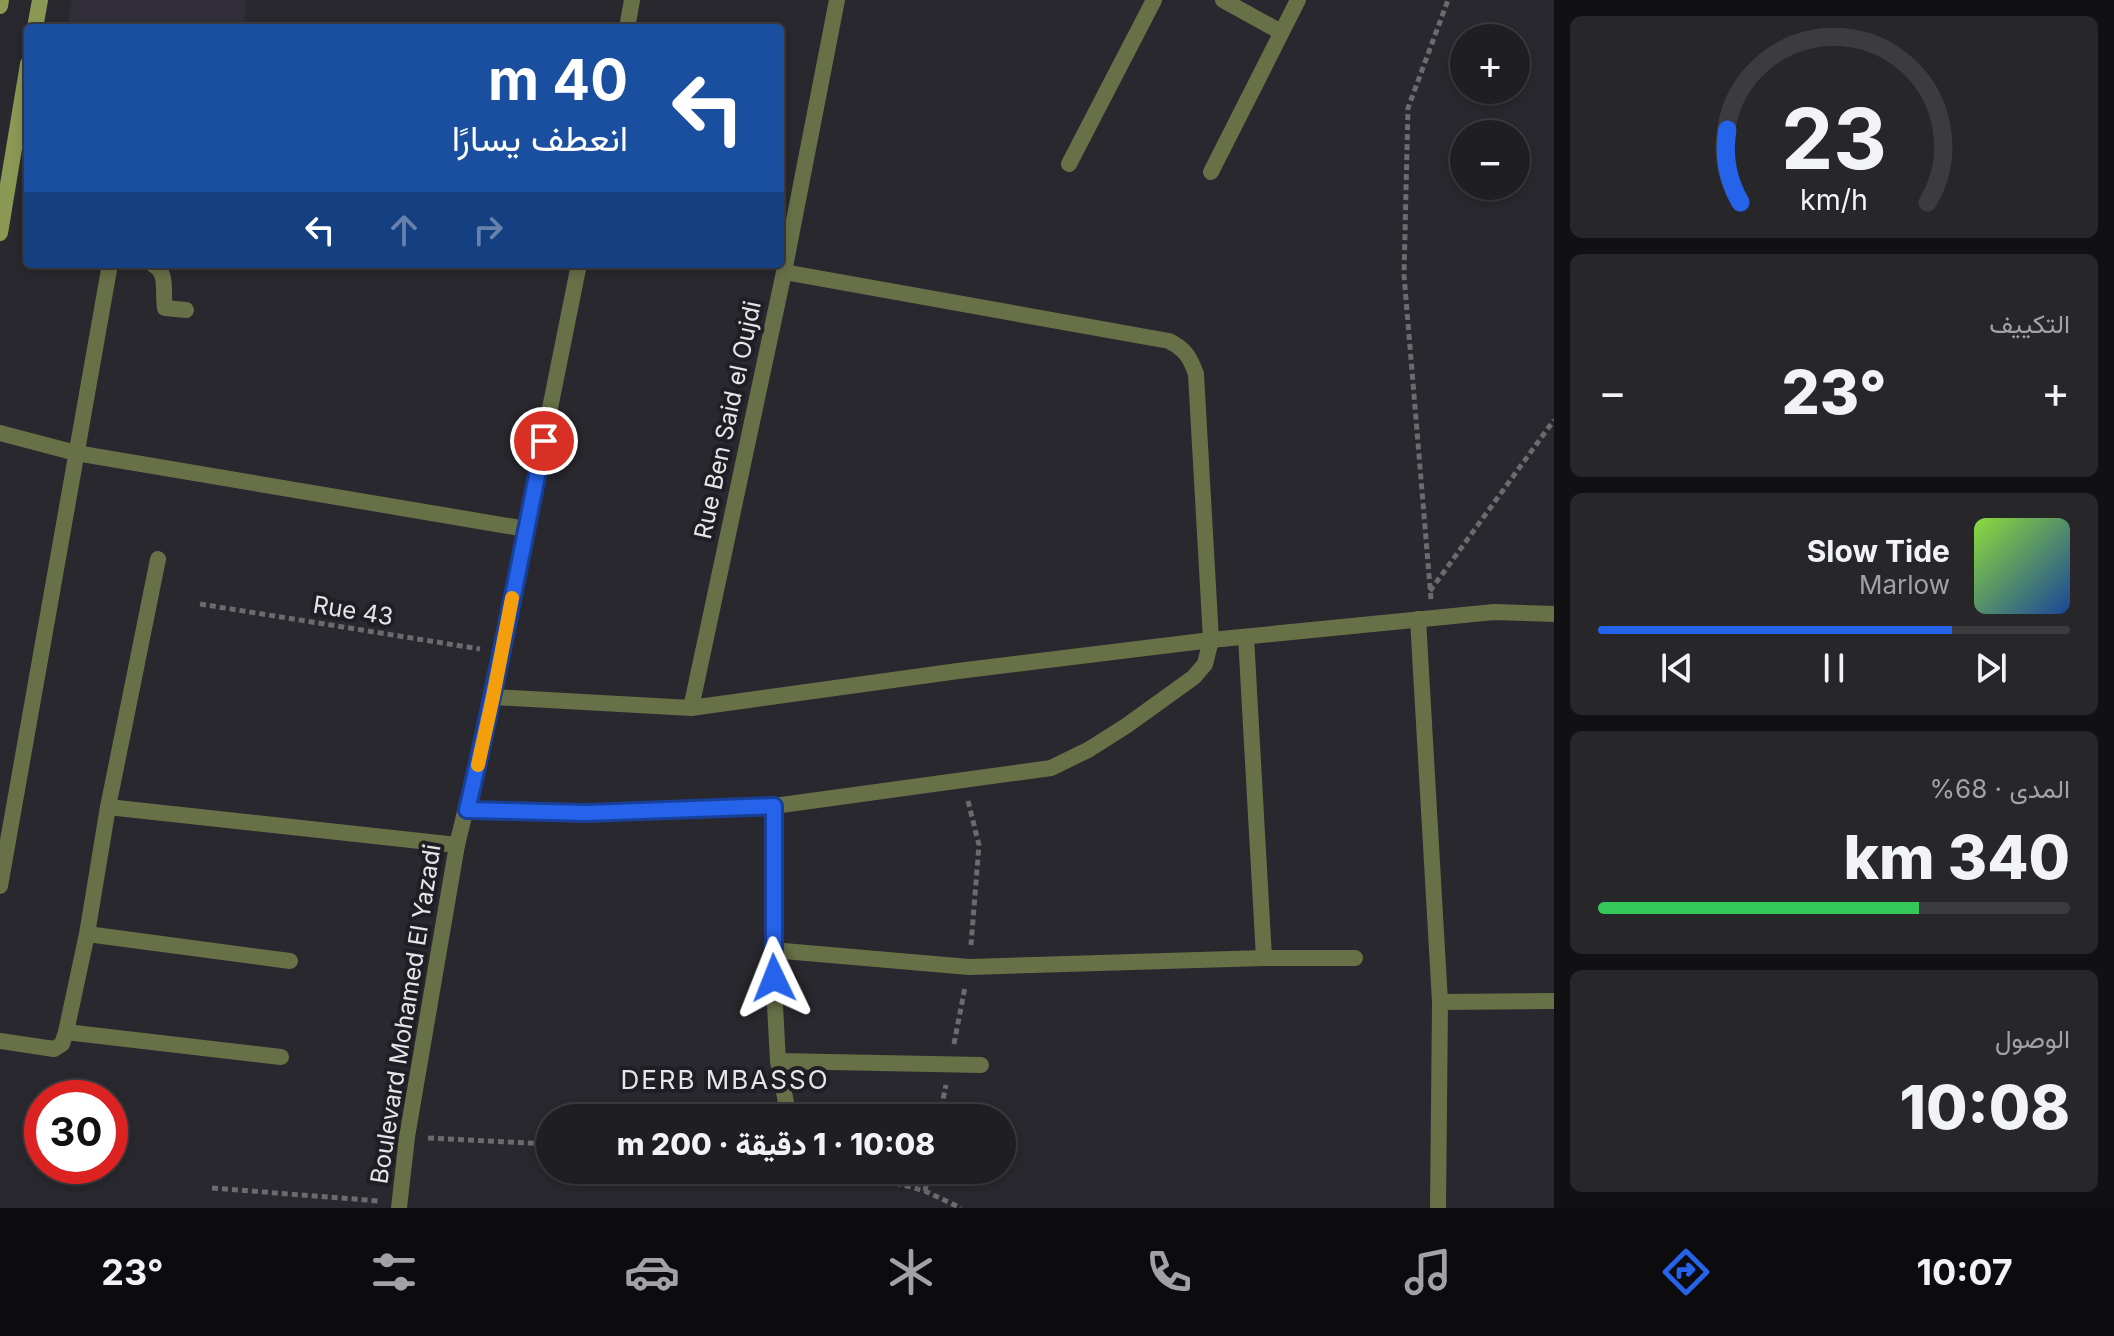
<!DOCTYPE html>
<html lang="ar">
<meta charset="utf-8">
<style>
body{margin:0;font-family:Inter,Vazirmatn,sans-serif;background:#27272a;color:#f1f3f6;direction:rtl;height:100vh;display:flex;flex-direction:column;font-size:30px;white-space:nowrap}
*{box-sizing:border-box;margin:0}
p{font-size:26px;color:#a1a2a5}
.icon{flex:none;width:44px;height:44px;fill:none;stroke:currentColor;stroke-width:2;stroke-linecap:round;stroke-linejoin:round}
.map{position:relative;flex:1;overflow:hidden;direction:ltr}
.panel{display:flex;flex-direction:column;gap:16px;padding:16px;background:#111013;width:560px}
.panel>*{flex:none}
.banner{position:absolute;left:24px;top:24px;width:760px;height:244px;border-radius:8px;box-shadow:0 4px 12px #0003,0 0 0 2px #3c3c40;direction:rtl;background:#1a4fa0;color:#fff;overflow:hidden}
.controls{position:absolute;left:1450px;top:24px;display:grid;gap:16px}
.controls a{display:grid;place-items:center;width:80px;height:80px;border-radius:50%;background:#1f1e22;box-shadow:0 4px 12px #0003,0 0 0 2px #3c3c40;font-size:40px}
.speed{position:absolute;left:24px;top:1080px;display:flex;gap:16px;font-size:40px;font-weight:700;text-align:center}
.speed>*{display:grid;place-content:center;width:104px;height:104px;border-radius:50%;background:#1f1e22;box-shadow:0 4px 12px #0003,0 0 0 2px #3c3c40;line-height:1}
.speed .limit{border:12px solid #d22;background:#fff;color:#111}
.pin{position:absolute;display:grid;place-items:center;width:68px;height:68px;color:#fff;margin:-34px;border:4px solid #fff;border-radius:50%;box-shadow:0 2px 8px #0007}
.me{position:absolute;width:88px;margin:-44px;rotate:358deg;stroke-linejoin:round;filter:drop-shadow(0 0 6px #0008)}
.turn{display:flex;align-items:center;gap:28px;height:168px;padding:0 24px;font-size:36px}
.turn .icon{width:104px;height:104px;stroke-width:2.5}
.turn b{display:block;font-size:56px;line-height:68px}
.lanes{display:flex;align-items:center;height:76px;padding:0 24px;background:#0003;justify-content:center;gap:40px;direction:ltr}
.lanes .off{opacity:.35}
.big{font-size:60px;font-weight:800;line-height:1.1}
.panel .card{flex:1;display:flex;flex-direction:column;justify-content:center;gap:12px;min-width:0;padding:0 28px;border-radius:12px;background:#27272a}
.panel .dial{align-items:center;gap:0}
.dial svg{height:208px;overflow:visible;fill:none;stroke:#3c3c40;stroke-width:7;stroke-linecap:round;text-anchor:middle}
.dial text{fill:#f1f3f6;stroke:none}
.song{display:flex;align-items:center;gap:24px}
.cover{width:96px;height:96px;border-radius:12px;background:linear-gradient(135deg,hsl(90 70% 55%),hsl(220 70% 35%))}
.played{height:8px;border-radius:4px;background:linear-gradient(90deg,#2563eb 75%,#3c3c40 75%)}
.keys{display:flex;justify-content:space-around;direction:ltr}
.heat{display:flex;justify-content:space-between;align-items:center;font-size:44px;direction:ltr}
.charge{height:12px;border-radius:6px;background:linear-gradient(90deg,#34c759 68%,#3c3c40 0)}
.trip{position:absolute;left:536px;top:1104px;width:480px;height:80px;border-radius:40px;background:#1f1e22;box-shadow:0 4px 12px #0003,0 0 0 2px #3c3c40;font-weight:800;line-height:80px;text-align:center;direction:rtl}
.tabs{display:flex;height:128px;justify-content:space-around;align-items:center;background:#0c0c0e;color:#a1a2a5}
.tabs .icon{width:56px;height:56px}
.tabs .active{color:#2563eb}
.tabs b{font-size:36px;color:#f1f3f6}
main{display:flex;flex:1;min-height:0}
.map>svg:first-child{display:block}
</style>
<main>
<section class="panel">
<div class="card dial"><svg viewBox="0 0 100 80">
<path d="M14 69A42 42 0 1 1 86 69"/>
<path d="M14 69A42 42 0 0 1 9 41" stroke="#2563eb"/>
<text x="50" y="56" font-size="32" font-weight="700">23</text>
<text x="50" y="72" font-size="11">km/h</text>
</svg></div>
<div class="card"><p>التكييف</p>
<div class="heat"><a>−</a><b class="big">23°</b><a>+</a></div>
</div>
<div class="card">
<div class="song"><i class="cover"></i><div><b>Slow Tide</b><p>Marlow</p></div></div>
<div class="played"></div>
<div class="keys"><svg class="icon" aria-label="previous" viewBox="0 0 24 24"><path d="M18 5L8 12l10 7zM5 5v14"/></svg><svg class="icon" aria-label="pause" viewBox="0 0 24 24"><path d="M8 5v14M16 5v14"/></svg><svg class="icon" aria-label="next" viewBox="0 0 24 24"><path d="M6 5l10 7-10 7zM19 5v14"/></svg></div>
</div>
<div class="card"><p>المدى · 68%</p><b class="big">340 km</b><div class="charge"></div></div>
<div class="card"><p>الوصول</p><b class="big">10:08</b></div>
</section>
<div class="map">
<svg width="1554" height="1208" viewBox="0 0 1554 1208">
<rect width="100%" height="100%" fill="#29282e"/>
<polygon fill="#312e3a" points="72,0 247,0 242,28 67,28"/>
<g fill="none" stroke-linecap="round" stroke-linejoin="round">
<g stroke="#6b6a6f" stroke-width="5" stroke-dasharray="6 4" stroke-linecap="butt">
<polyline points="1430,591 1554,420"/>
<polyline points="1431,599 1404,275 1408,108 1448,0"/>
<polyline points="200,604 480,649"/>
<polyline points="968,801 979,845 971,945"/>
<polyline points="954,1044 965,987"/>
<polyline points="939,1118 946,1085"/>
<polyline points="428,1138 550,1144"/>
<polyline points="847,1170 925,1191 961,1208"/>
<polyline points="212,1188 379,1201"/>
<polyline points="925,1191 929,1170"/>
</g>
<polyline stroke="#677047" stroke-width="16" points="108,807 457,845"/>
<g stroke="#677047" stroke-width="16">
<polyline points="1223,0 1281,32"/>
<polyline points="1069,164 1154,0"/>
<polyline points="1211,172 1298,0"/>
<path d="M152,264C169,272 162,292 165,308L186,310"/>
<polyline points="0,433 76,453 526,529"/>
<polyline points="1418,619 1440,1002 1438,1208"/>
<polyline points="1246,637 1264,958"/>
<polyline points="493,697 691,708 958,671 1211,640 1494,612 1554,614"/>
<polyline points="691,708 784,272 837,0"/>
<polyline points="774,806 772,950 778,1061 789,1118"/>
<path d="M467,810L588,813L774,806L1051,768L1088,750L1126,726L1194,677L1205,664L1211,640L1196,374C1190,357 1185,349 1169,341L784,272"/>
<polyline points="0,886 110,264"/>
<polyline points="87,934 290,961"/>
<polyline points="772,950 969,967 1264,958 1355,958"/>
<polyline points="1440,1002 1554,1001"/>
<polyline points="66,1032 281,1057"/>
<polyline points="0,1041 54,1049 62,1044 66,1032 87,934 108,807 158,559"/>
<polyline points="778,1061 981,1065"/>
</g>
<g stroke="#677047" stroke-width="16">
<polyline points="627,28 632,0"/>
<polyline points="399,1208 407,1137 457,845 493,697 501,652 579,264"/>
</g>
<g stroke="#8b9955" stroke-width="16">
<polyline points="0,6 1,0"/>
<polyline points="35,28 40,0"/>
<polyline points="0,233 28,64"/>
</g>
</g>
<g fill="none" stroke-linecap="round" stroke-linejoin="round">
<defs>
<path id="route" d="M544,441C519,564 496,688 467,810L588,813L774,806V978"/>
</defs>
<use href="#route" stroke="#184099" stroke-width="20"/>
<use href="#route" stroke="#2563eb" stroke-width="14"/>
<polyline stroke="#f59e0b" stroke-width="14" points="478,765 493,697 512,598"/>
</g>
<g text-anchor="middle" stroke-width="8" stroke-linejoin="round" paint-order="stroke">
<g font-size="24" fill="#e6e5e9" stroke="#1f1e24">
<text transform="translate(728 420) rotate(-78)" y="8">Rue Ben Said el Oujdi</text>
<text transform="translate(353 611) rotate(9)" y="8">Rue 43</text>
<text transform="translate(406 1014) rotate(-81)" y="8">Boulevard Mohamed El Yazadi</text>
</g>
<g font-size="26" letter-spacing="2" fill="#e6e5e9" stroke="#1f1e24">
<text x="725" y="1089">DERB MBASSO</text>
</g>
</g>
</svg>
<div class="controls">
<a>+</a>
<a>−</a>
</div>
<div class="speed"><div class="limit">30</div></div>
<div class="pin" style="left:544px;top:441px;background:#d93025"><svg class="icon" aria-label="arrive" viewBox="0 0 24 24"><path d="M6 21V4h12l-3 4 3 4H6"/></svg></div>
<svg class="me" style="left:774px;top:978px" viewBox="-20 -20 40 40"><path d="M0-17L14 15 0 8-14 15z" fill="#2563eb" stroke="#fff" stroke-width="4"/></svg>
<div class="trip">10:08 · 1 دقيقة · 200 m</div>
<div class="banner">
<div class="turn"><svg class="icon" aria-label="left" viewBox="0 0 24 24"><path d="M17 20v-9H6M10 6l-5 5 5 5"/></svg><div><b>40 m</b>انعطف يسارًا</div></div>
<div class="lanes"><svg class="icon" aria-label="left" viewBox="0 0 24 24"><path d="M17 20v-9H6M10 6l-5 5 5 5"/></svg><svg class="icon off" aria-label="ahead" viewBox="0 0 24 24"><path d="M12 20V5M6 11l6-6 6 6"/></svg><svg class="icon off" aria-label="right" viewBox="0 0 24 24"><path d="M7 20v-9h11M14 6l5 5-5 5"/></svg></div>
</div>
</div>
</main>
<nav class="tabs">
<b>10:07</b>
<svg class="icon active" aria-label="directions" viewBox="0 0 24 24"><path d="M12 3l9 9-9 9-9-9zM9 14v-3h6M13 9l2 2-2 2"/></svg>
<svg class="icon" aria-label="music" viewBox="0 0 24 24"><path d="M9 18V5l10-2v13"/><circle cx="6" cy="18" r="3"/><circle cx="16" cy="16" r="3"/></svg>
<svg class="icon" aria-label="phone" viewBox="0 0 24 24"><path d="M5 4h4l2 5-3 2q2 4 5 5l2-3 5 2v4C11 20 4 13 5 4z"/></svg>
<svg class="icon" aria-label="climate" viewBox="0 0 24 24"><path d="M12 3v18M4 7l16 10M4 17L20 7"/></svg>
<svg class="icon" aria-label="car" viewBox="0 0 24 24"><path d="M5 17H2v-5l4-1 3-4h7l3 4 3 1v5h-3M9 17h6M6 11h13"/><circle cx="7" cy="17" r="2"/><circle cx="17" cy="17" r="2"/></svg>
<svg class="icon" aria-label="filters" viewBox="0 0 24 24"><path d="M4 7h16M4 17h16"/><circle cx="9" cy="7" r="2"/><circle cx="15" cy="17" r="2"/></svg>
<b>23°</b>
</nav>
